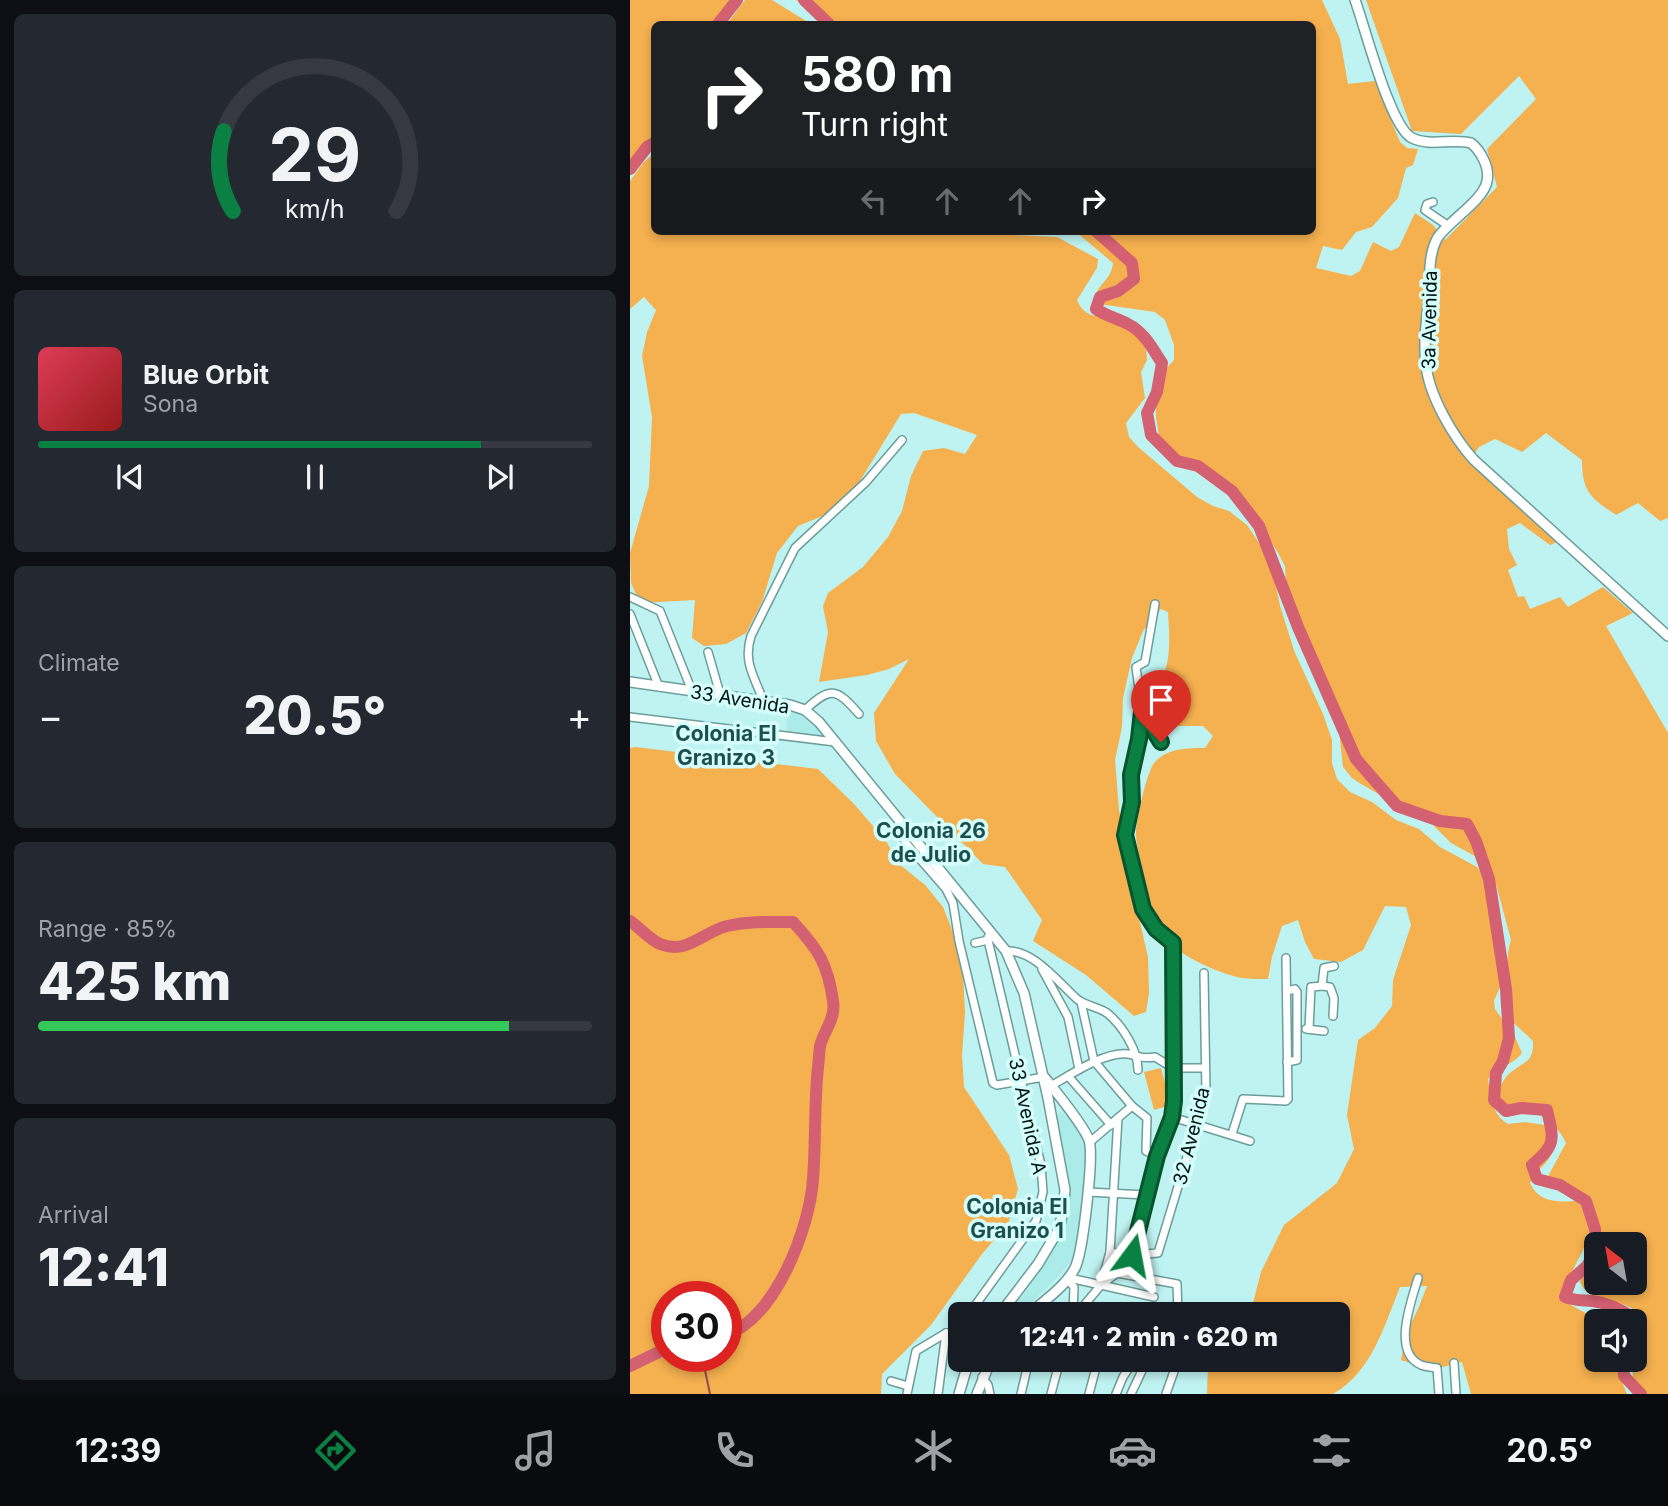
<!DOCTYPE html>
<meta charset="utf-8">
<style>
body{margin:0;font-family:Inter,sans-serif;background:#242831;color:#f1f3f6;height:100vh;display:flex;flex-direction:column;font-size:26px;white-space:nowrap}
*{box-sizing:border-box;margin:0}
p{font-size:23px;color:#9ea1a6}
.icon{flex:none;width:38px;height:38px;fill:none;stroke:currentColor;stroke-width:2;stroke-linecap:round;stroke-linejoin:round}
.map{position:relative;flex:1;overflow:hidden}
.side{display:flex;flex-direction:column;gap:14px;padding:14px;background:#0d0f14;width:630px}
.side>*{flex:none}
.hud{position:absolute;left:21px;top:21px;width:665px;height:214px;border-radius:10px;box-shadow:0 4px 10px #0003;background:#202124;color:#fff;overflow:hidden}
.needle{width:46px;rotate:329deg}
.tools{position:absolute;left:954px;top:1232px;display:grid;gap:14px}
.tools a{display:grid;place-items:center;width:63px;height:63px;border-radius:10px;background:#171b24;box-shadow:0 4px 10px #0003;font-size:35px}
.speed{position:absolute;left:21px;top:1281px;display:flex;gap:14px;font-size:35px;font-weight:700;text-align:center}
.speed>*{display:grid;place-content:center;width:91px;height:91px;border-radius:50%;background:#171b24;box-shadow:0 4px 10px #0003;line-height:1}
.speed .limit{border:10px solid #d22;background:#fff;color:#111}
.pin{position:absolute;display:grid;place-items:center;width:60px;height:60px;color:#fff;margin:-72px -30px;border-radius:50% 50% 50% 0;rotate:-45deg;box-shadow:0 0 7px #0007}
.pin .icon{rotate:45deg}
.me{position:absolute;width:77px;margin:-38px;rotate:13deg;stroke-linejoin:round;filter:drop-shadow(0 0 5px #0008)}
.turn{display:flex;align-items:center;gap:24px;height:147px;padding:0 35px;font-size:32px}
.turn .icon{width:91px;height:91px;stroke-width:2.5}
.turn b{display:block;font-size:49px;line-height:60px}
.lanes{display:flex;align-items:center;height:66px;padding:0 35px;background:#0003;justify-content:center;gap:35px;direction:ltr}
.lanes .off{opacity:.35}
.big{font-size:52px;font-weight:800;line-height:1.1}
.side .card{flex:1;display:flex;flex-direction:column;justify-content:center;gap:10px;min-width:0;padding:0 24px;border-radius:10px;background:#242831}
.side .dial{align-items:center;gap:0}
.dial svg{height:182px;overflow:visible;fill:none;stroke:#363941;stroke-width:7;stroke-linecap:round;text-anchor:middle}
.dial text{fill:#f1f3f6;stroke:none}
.song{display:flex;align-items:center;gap:21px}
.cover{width:84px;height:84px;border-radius:10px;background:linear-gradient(135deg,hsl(350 70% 55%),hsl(0 70% 35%))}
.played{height:7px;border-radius:4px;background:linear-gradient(90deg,#0b8043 80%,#363941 80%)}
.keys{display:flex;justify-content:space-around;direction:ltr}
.heat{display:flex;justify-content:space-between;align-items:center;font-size:38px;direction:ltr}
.charge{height:10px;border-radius:5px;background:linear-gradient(90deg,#34c759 85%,#363941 0)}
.trip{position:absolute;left:318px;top:1302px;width:402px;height:70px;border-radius:10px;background:#171b24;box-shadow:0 4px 10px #0003;font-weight:800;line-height:70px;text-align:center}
.dock{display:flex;height:112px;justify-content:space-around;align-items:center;background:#090b0e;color:#9ea1a6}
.dock .icon{width:49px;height:49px}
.dock .selected{color:#0b8043}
.dock b{font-size:32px;color:#f1f3f6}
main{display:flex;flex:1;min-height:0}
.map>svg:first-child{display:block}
</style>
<main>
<section class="side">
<div class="card dial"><svg viewBox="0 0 100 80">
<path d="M14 69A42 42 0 1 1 86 69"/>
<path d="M14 69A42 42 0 0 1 10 34" stroke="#0b8043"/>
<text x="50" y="56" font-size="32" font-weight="700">29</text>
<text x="50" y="72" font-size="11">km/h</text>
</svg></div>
<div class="card">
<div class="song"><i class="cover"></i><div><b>Blue Orbit</b><p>Sona</p></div></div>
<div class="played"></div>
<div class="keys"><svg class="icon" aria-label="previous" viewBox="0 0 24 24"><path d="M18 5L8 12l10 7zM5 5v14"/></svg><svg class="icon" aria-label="pause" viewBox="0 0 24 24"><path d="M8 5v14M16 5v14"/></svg><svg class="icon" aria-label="next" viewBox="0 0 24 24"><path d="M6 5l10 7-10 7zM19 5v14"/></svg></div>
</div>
<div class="card"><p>Climate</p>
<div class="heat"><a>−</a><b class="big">20.5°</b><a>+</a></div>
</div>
<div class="card"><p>Range · 85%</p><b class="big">425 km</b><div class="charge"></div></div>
<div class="card"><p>Arrival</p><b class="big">12:41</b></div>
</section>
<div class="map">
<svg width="1038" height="1394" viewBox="0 0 1038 1394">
<rect width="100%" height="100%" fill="#bff3f1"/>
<g fill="#abebe8">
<polygon points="158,708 176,715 201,740 156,734"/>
<polygon points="430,1111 443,1121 452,1135 456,1153 457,1168 448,1241 442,1259 432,1273 390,1314 375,1314 415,1263 429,1239 435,1217 426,1117"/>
</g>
<g fill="#f5b04f" fill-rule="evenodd">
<polygon points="0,0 103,0 82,24 24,24 24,143 0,171"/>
<polygon points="115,0 142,0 181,24 97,24"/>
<path d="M166,0H692L710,39L718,84L745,81L770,142L777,148L788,149L783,165L776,168L768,198L742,227L726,232L712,250L693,246L686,268L721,276L730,271L743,242L761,251L769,247L785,213L803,225L815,240L867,187L857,149L906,99L889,76L831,134L782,131L736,0H1038V518L1030,521L1008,503L986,515C961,498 952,492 952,460L916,433L892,452L865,439L849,447L841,459L924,534L927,542L920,545L890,523L877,529L879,549L887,565L878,570L888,597L894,596L900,609L930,597L938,607L973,587L1003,613L976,626L1038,733V1394H1005C1003,1385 1002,1370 1003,1361C1006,1347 1020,1337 1013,1320C1000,1294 961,1309 950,1282C963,1256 978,1220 950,1197C940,1189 925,1189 916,1180L936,1143C930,1129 916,1115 901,1113C888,1112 885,1115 872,1109L867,1094C871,1086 873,1079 880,1073C894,1061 904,1063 903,1041L873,1013L871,1005C884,982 873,962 881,940L866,884L862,873L852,860L821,843L794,816L782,813L731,784L722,778L713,767L709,730L695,683L665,617L657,593L655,566L648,553L622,510L607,495L585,485L545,457L529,435L526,417V380L544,360V345L535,320L525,312L469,304L464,300C467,284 481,281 483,263L445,231H682V24H201L187,13ZM966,1244H1004V1283H966Z"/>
<path d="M24,153V231H379L384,235L427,237L468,259L467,268L447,300C456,324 482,314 502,322L516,350L517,360L511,372L515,398L496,423L499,437L508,447L567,497L583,506L599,511L617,525L635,552L643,571L650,606L665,653L693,714L702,740V763L707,779L720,792L742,802L766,820L789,829L810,847L847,867L854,877L860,888L873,946L872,982L864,1001L865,1009L885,1037L892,1053C883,1065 869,1066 858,1079C861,1098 861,1113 878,1124L895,1122L915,1125L926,1141C920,1167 908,1165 900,1183C909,1203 928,1202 947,1201C984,1237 925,1269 939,1304L961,1316L981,1321H966V1360H990V1377L997,1394H841L832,1362L801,1370L771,1360L776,1333L788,1309L797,1286L770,1287C754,1326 742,1372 703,1394H577L578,1360H709V1314H612L623,1303L631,1272L654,1225L707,1183L724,1149L717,1115L728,1040L745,1028L762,1006L763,980L781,925L776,907L755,906L733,950L711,962L684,959L675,942L668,920L652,926L642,957L638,979C630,979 620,979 612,978C587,973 543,954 530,931C522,918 506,849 506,833C506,821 517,770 525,762C537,748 558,748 575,748L583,736L573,726H549L530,714C525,688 534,682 538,658C540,644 539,627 538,612L531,609L513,631L502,658L493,698L492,727L485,760L489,810L507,909L518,957L519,993L516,1012L504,1016L456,975L403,941L412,920L375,867L353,864L265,774L246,741L244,713L279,659L259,669L237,675L189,682L198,632L193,606L198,593L233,567L258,537L272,511L281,476L293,451L314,448L335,454L347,435L284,413L271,414L230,481L200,513L168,526L147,553L132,602L116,633L96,644L74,646L62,638L65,600L10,603L1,583L0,553L19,486L22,417L12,356L17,332L26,310L14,297L0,309V181L13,163Z"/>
<path d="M5,747L188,769L224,804L256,841L269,864L295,885L313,907L332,955L335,1013L332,1055L334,1087L379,1155L388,1189L378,1224L352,1254L301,1325L252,1374L251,1394H0V748ZM37,1297H96V1356H37Z"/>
<polygon points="531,1068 541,1105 524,1110 514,1072"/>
</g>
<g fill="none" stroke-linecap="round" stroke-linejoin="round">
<polyline stroke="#954955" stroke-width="2" points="72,1356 80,1394"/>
<g stroke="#d46172" stroke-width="12">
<polyline points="174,0 199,24"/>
<polyline points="88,24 107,0"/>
<polyline points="0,169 17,147 24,143"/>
<path d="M466,231L502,263L504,279L488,291L470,297L466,309C476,316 487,318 498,324C514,332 522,348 532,363L527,392L517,413L521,435L547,461L568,466L602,491L629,526L668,627L726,759L767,806L810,821L837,824L846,841L859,879L876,989L879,1038L873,1061L866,1073L864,1100L876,1111L891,1108L917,1110C924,1140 926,1145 902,1165L907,1179L930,1185L956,1201L965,1229L966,1247"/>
<path d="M0,921C10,928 20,940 30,944C57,955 73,932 97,926C120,921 141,922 163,922C188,949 198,964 203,1001C206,1019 194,1030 190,1046C189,1053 189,1060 188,1067C184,1104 186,1141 183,1179C180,1227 146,1318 96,1335"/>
<path d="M966,1251L957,1266L941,1280L935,1297C945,1301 952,1300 963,1301C978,1303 992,1310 1005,1319L1008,1338L1004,1342"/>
<polyline points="993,1360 994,1376 1011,1394"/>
<polyline points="0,1366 37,1348"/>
</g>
<defs>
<g id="minor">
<polyline points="803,202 797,204 795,210 817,225"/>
<polyline points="0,597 30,611 62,691"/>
<polyline points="0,614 29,687"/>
<polyline points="78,652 90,694"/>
<path d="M133,700C124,676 113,662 121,636L165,548L236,482L272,440"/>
<polyline points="524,704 512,711 531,742"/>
<path d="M175,710C201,686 206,688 229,714"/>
<polyline points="0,717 205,742"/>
<polyline points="277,829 274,836 275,842 316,889 323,903 329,941 363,1083 367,1085 414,1077"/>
<polyline points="345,943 358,940 358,937"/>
<path d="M376,951C403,949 428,982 447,999C456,1006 468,1007 477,1013C492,1025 508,1050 508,1070"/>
<polyline points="412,969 438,1017 449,1069"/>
<polyline points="692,986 700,987 704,998 703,1016"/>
<polyline points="657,991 665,989 667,992 667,1060 657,1062"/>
<polyline points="451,1002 464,1061 502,1106 517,1118 516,1151 527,1156"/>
<polyline points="676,1029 694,1031"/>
<polyline points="679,1029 681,987 692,986 694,968 704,966"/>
<polyline points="438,1076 481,1125"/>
<path d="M421,1086C440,1075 475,1051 498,1054C510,1056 510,1059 525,1057L543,1068H575"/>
<polyline points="542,1117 620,1141"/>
<polyline points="488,1118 480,1252 471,1285 524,1297"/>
<polyline points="602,1134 613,1099 656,1101 658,1099 656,958"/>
<polyline points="460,1142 502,1106"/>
<polyline points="458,1192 516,1195"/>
<polyline points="480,1252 502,1255 528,1253 576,1094 574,973"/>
<polyline points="487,1273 547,1284 548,1314"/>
<path d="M788,1278C782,1300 761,1352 791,1365C796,1367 802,1367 807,1368L809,1394"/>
<polyline points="437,1279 444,1287 443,1314"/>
<polyline points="441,1282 444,1279 471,1285"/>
<polyline points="449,1309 475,1314"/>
<polyline points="451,1309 471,1285 487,1273 502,1255 527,1156 542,1117 544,1101 543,943 526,929 513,909 495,835 502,802 501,775 509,739 512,711 506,667 515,662 525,604"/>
<polyline points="339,1314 406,1221 413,1192 411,1165 358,940"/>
<polyline points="316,1333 331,1342"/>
<polyline points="322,1336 331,1325"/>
<polyline points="824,1363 826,1394"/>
<polyline points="352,1377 358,1385 360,1394"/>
<polyline points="261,1381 278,1386"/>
<polyline points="277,1394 286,1351 316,1333"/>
<polyline points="308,1394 316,1333"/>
<polyline points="391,1394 399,1360"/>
<polyline points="421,1394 430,1360"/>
<polyline points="459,1394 468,1360"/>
<polyline points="486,1394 493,1377 504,1360"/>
<polyline points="501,1394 517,1360"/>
<polyline points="536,1394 548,1360"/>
</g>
<g id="tertiary">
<path d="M725,0C735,27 760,127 782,138C800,147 822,138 841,143C851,151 860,168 857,181C854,200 820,220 808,237C798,254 800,276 799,295C797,318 793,342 796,365C799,396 824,438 844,460L1038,636"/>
<polyline points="0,682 160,705 175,710 189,722 376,951 394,993 418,1098 435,1190 433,1211 429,1229 408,1264 370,1314"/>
<path d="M399,1314C414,1301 436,1286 445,1268C453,1252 464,1156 459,1140C453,1124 426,1092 415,1078"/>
<polyline points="329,1394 339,1360"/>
<polyline points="347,1394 361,1360"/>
</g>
</defs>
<use href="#minor" stroke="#6b9d9b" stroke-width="10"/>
<use href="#tertiary" stroke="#6b9d9b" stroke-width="12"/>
<use href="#minor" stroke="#fff" stroke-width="7"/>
<use href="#tertiary" stroke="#fff" stroke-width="9"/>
</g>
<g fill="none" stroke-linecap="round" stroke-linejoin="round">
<defs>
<polyline id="route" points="502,1255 527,1156 542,1117 544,1101 543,943 526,929 513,909 495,835 502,802 501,775 509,739 512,711 531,742"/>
</defs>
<use href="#route" stroke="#07532c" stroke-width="18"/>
<use href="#route" stroke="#0b8043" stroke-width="12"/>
</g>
<g text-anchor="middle" stroke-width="7" stroke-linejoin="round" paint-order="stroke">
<g font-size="19" fill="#011212" stroke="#d4fffc">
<text transform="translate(799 320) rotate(-89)" y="7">3a Avenida</text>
<text transform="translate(110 699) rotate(9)" y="7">33 Avenida</text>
<text transform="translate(398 1116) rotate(78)" y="7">33 Avenida A</text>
<text transform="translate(561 1136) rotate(-76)" y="7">32 Avenida</text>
</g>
<g font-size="21" font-weight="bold" fill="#1c4f4e" stroke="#d4fffc">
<text x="96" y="741">Colonia El<tspan x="96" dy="24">Granizo 3</tspan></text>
<text x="301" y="838">Colonia 26<tspan x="301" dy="24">de Julio</tspan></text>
<text x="387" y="1214">Colonia El<tspan x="387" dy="24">Granizo 1</tspan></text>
</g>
</g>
</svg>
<div class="tools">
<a><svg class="needle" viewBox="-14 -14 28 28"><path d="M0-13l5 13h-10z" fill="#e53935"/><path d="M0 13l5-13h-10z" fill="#9ea1a6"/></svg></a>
<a><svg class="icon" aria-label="sound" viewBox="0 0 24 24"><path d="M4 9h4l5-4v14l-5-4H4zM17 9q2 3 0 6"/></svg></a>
</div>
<div class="speed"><div class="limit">30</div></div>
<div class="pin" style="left:531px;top:742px;background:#d93025"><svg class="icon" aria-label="arrive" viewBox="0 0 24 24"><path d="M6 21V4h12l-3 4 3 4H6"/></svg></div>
<svg class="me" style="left:502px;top:1255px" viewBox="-20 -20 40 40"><path d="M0-17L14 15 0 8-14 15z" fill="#0b8043" stroke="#fff" stroke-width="4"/></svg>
<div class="trip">12:41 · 2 min · 620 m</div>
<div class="hud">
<div class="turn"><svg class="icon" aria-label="right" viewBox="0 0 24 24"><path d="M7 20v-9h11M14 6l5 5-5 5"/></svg><div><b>580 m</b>Turn right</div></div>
<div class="lanes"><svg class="icon off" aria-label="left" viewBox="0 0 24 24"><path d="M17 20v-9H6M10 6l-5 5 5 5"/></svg><svg class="icon off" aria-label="ahead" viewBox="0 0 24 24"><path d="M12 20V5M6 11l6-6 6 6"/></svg><svg class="icon off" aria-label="ahead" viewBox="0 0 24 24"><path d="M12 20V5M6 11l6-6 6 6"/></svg><svg class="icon" aria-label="right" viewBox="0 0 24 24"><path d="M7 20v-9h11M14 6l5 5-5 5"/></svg></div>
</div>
</div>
</main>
<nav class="dock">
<b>12:39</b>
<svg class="icon selected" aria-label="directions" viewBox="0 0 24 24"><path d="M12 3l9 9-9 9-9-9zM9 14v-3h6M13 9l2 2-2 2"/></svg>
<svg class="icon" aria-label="music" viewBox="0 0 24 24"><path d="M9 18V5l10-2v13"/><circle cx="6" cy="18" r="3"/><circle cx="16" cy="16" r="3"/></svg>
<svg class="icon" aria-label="phone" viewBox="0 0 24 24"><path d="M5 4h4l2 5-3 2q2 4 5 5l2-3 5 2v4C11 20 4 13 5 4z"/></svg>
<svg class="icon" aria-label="climate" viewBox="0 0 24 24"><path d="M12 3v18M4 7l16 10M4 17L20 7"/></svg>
<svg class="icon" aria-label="car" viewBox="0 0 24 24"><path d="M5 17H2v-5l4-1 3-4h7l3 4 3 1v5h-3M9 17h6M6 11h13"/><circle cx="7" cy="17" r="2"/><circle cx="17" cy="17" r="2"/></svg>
<svg class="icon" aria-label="filters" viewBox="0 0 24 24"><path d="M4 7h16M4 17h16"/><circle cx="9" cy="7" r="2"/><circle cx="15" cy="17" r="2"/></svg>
<b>20.5°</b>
</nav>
